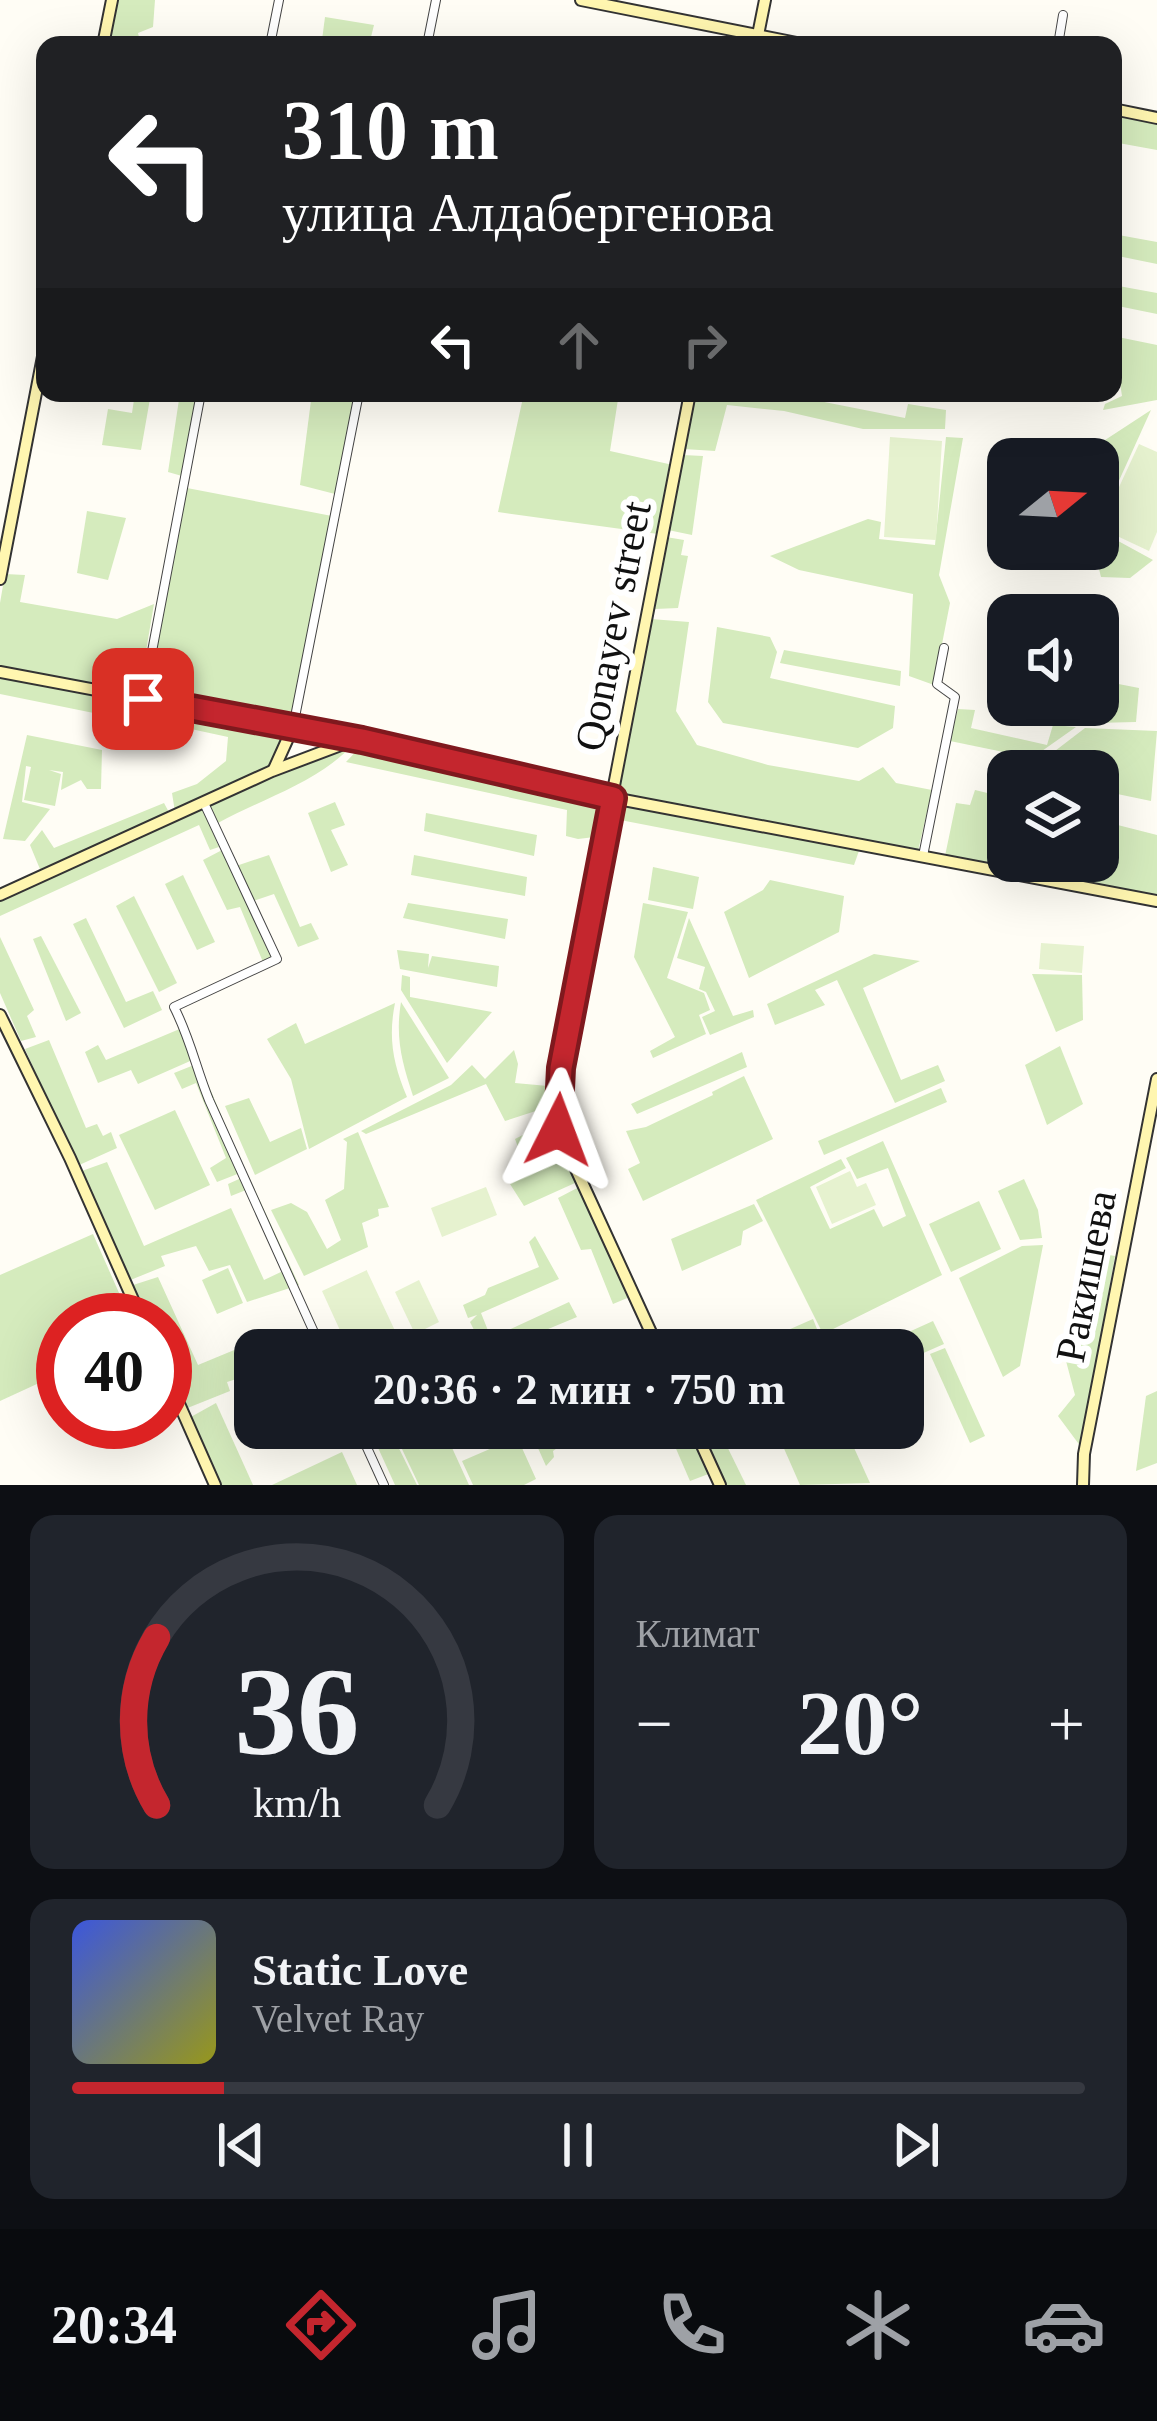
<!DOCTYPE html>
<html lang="ru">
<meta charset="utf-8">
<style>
body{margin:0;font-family:"Times New Roman",serif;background:#20242c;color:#f1f3f6;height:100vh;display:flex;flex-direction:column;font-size:45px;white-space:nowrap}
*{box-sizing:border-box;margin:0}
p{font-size:39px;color:#9ea1a6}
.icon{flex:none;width:66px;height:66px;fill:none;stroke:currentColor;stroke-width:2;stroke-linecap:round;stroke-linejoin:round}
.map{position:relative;height:1485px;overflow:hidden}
.details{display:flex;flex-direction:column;gap:30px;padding:30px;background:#0d0f14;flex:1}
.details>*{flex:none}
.hud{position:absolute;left:36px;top:36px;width:1086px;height:366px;border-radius:24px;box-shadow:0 12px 48px #0002;background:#202124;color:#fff;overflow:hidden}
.needle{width:78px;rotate:72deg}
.tools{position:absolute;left:987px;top:438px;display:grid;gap:24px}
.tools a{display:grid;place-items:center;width:132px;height:132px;border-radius:24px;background:#171b24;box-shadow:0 12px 48px #0002;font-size:60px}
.speed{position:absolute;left:36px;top:1293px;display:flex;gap:24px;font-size:60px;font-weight:700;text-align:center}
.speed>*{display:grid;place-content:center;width:156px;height:156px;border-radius:50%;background:#171b24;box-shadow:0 12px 48px #0002;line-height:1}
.speed .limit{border:18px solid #d22;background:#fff;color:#111}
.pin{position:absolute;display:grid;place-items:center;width:102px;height:102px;color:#fff;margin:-51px;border-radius:24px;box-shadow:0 6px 18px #0006}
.me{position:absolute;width:132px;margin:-66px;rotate:3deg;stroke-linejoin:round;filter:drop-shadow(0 0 9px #0008)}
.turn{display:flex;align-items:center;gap:42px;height:252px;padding:0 48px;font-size:54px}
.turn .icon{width:156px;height:156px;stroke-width:2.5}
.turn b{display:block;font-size:84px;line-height:102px}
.lanes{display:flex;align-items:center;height:114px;padding:0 48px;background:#0003;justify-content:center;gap:60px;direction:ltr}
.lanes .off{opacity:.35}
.big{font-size:90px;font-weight:700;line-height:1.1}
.details .card{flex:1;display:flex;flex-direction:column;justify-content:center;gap:18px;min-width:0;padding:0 42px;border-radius:24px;background:#20242c}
.details .dial{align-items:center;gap:0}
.dial svg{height:312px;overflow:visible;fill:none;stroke:#363941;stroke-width:7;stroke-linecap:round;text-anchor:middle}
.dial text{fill:#f1f3f6;stroke:none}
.song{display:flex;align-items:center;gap:36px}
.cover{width:144px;height:144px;border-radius:18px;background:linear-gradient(135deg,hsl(230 70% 55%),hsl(60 70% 35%))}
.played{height:12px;border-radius:6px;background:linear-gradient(90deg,#c4262e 15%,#363941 15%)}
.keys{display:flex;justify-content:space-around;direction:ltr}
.heat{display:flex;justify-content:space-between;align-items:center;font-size:66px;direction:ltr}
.details .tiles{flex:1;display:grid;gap:30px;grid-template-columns:1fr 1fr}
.card:last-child{grid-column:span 2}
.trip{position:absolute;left:234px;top:1329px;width:690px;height:120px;border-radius:24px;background:#171b24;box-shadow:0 12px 48px #0002;font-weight:700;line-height:120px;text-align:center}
.dock{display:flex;height:192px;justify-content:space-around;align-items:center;background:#090b0e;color:#9ea1a6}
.dock .icon{width:84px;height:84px}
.dock .active{color:#c4262e}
.dock b{font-size:54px;color:#f1f3f6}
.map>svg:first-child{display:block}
</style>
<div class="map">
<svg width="1157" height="1485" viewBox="0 0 1157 1485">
<rect width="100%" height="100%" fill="#fffdf5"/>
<g fill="#d5ebbd">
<polygon points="116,0 155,0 153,27 138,33 141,45 107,45"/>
<polygon points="325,17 374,25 369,45 322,40"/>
<polygon points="1113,111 1157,120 1157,150 1113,142"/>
<polygon points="1113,234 1157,242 1157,264 1113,255"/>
<polygon points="1113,285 1157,293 1157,314 1113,305"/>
<polygon points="1113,336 1157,345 1157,400 1103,410 1105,404 1122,396"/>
<polygon points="135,393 151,393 141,450 102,445 108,409 132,413"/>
<polygon points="180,393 197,393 182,476 168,472"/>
<polygon points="312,393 356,393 335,494 300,485"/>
<polygon points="524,393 619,393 610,451 673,465 658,534 498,512"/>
<polygon points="693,393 779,393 905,418 908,404 946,410 945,429 863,429 784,411 727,405 715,451 684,449"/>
<polygon points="1151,410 1098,527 1098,459 1076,459"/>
<polygon points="946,437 963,438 939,575 950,603 934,685 909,676 913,594 799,570 770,556 868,519 881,522 879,539 935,545"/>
<polygon points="683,455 703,456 692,535 668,530"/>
<polygon points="187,488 332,516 291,723 148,694"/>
<polygon points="87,511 126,518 108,580 77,573"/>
<polygon points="1098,530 1153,560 1130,578 1101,577 1094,549 1098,549"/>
<polygon points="666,537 684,540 681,555 688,556 678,608 655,609"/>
<polygon points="5,574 25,575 20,602 117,619 154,604 139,692 0,669 0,603"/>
<polygon points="651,619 689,622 676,711 697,745 768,765 859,781 883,767 896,783 932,790 918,851 617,796"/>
<polygon points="717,627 770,637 777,652 770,678 895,706 893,728 858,748 723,723 708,702"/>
<polygon points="784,650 901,671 900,686 780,663"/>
<polygon points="0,676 149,704 143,723 0,694"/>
<polygon points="1098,680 1139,688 1136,722 1094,723"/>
<polygon points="158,706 290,730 271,769 175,812 172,793 197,784 226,761 228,737 154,721"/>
<polygon points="958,709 975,710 971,728 1047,745 1053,725 1076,727 1032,758 950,741"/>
<polygon points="1085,728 1157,731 1151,801 1098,790 1098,771 1042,771 1038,764"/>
<polygon points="27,735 102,750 101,789 87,789 81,780 61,790 63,772 49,770 61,774 55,806 24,800 31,767 26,766 22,802 50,809 25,841 3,839"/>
<path d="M356,741C321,782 265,797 218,823L209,804Z"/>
<polygon points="363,744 608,801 603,836 578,839 566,836 567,810 346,762"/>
<polygon points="975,790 1008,798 1008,861 1098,861 1098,820 1157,835 1157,899 945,856 956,803 970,805"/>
<polygon points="335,802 345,825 331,830 348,865 331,872 308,813"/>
<polygon points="618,802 860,848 854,865 615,819"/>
<polygon points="164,803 171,816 42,874 30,845 42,830 54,848"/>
<polygon points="203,808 219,847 210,850 199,825 0,916 0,898"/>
<polygon points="426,813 537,835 534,856 424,831"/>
<polygon points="224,849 274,957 263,962 240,907 227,910 203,860"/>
<polygon points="269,855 300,927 311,923 319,939 298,947 274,894 253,901 236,866"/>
<polygon points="414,855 527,877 525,896 411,875"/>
<polygon points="653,867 699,877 693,909 648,900"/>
<polygon points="183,875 215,942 197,950 165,884"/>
<polygon points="770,880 844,896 839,932 749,978 724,912 763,890"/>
<polygon points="134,896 177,983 159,992 116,906"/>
<polygon points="408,903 508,919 505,939 403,918"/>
<polygon points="643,903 688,912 667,978 704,993 710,1010 699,1015 706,1034 653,1058 650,1051 675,1037 634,957"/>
<polygon points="86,918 126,1002 153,991 162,1010 124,1028 73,924"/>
<polygon points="689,918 733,1016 753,1010 754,1017 710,1035 702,1017 715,1011 706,992 699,989 705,967 677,958"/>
<polygon points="41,936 81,1013 66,1021 33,939"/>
<polygon points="0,937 34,1010 27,1016 36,1037 21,1041 0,993"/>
<polygon points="397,950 429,954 428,968 432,956 499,966 497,987 400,969"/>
<polygon points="874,954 920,961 863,988 901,1080 938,1065 945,1081 895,1103 837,980 815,990 825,1005 775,1025 767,1004"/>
<polygon points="1032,974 1082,975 1083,1020 1056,1032"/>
<polygon points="402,975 410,977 410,997 492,1012 447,1063 401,990"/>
<path d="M401,1002L449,1078L413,1096C402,1063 395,1037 401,1002Z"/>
<path d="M395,1003C388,1038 393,1064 407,1097L309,1149L291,1079L267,1039L296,1023L305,1044Z"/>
<polygon points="182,1028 197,1058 138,1084 131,1070 98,1083 85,1052 98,1045 106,1060"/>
<polygon points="49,1040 86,1128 97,1124 103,1136 111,1132 117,1148 77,1166 25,1049"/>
<polygon points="1060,1046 1083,1104 1047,1125 1025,1065"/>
<polygon points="514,1050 518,1064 515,1083 548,1086 545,1108 505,1121 486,1084 366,1134 361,1131 451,1085 472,1065 485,1079"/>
<polygon points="742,1052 747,1067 637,1114 631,1104"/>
<polygon points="199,1063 245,1171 217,1182 210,1168 226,1158 196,1083 182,1089 174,1073"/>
<polygon points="744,1076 773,1139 643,1201 628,1169 640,1163 626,1131 646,1127 713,1095 712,1092"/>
<polygon points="941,1088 947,1102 824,1155 818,1141"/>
<polygon points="249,1098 270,1142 301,1128 307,1149 255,1175 225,1106"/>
<polygon points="175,1110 210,1185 155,1210 119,1135"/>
<polygon points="550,1121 575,1183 524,1206 510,1184 528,1174 515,1139"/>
<polygon points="358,1132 389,1207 378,1209 379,1216 362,1223 368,1247 304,1276 271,1210 291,1203 307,1212 327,1249 341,1240 325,1200 344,1189 347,1142 343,1139"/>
<polygon points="883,1141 942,1275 823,1334 756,1200 841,1159 846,1168 810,1187 830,1229 874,1209 883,1227 906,1216 888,1168 857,1179 846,1158"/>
<polygon points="107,1162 144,1246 231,1208 264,1280 283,1271 246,1190 231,1196 228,1184 248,1175 299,1285 247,1302 230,1265 209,1271 196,1246 161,1256 165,1266 128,1281 79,1172"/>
<polygon points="1024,1179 1038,1210 1042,1238 1020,1240 998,1191"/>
<polygon points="581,1186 632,1296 613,1304 591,1249 581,1250 558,1198"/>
<polygon points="979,1201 1001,1249 951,1272 929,1224"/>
<polygon points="754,1204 763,1221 743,1231 741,1245 682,1271 671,1239"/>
<polygon points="93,1234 131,1320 63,1320 63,1372 0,1401 0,1275"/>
<polygon points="535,1236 559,1279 481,1313 491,1338 569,1302 577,1317 498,1350 484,1350 470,1322 477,1315 468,1318 463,1305 485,1295 488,1288 539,1267 529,1242"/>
<polygon points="1043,1245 1020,1366 1003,1377 959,1278 1022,1246"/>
<polygon points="1086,1251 1115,1256 1081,1447 1058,1416 1075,1395 1066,1361 1074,1344 1070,1331 1082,1306 1076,1283 1092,1269"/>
<polygon points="228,1268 243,1303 217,1314 202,1280"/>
<polygon points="158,1277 198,1365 285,1329 295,1350 255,1350 255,1378 252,1374 227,1382 230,1391 185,1409 165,1364 165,1320 145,1320 130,1286"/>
<polygon points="813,1319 821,1339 795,1350 743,1350"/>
<polygon points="933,1321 944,1344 903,1362 903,1350 869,1350"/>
<polygon points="945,1348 985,1436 970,1443 930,1354"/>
<polygon points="1157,1391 1157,1463 1136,1471 1146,1396"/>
<polygon points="216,1403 253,1485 219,1485 189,1418"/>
<polygon points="369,1428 389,1428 417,1485 395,1485"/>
<polygon points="392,1428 443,1428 469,1485 419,1485"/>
<polygon points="501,1428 513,1428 536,1479 524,1485 473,1485 462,1461 506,1442"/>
<polygon points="529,1428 586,1428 553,1451 554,1457 546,1466"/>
<polygon points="667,1428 691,1428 711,1473 690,1481"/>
<polygon points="699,1428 718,1428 746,1485 724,1485"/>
<polygon points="775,1428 845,1428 870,1483 800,1485"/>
<polygon points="342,1452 357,1485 272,1485"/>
</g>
<g fill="#e6f2cf">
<polygon points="890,437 942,441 936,540 884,537"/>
<polygon points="1139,444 1157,452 1157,532 1149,551 1100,528"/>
<polygon points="1041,943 1084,946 1082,973 1039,969"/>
<polygon points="850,1171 857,1187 866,1183 876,1205 832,1224 816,1187"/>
<polygon points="486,1187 497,1215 442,1237 431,1208"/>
<polygon points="367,1270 367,1271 404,1350 349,1350 322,1291"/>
<polygon points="419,1280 439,1322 415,1334 395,1292"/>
</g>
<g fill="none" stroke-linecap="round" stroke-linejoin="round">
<defs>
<g id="street">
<polyline points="1059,39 1063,15"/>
<polyline points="270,45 279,0"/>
<polyline points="427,45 436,0"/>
<polyline points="143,699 201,393"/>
<polyline points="293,727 359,393"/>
<path d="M204,803L277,959L174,1007C190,1038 196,1068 209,1100L322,1350"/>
<polyline points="923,856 955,697 937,684 944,648"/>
<polyline points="358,1428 384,1485"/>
</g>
<g id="secondary">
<polyline points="581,0 807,45"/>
<polyline points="103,45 112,0"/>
<polyline points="756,45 765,0"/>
<polyline points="1113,109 1157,118"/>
<polyline points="0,579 45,346"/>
<polyline points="0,672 357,739 613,798 1157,901"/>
<polyline points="274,769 293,727"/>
<polyline points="0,895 272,771 354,740"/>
<polyline points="0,1015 70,1158 142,1320"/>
<polyline points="659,1350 558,1130 556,1111 582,951 690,393"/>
<polyline points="165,1372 215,1485"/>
<polyline points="694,1428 720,1485"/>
<polyline points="1083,1485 1084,1454 1157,1079"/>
</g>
</defs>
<use href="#street" stroke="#444" stroke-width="10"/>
<use href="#secondary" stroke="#333" stroke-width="14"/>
<use href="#street" stroke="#fff" stroke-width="8"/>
<use href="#secondary" stroke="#fff6b0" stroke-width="10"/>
</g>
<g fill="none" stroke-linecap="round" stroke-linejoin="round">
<defs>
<polyline id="route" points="143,699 362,740 613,798 561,1068 558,1130"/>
</defs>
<use href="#route" stroke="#7f191e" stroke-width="30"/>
<use href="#route" stroke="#c4262e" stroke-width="21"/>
</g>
<g text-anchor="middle" stroke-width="12" stroke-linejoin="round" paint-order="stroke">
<g font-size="42" fill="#111" stroke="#fff">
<text transform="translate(612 626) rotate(-79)" y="15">Qonayev street</text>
<text transform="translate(1085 1276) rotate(-79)" y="15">Ракишева</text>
</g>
</g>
</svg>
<div class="tools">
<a><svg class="needle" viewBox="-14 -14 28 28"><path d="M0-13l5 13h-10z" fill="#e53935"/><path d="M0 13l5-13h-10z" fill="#9ea1a6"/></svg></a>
<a><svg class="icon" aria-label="sound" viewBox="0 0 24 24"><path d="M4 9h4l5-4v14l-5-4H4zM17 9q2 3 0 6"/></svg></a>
<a><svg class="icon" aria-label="layers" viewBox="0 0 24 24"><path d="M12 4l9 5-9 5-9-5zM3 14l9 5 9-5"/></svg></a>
</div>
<div class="speed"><div class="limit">40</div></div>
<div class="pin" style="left:143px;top:699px;background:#d93025"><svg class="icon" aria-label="arrive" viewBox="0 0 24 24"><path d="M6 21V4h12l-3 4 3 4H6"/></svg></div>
<svg class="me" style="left:558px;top:1130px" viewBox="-20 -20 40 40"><path d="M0-17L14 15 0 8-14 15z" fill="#c4262e" stroke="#fff" stroke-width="4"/></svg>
<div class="trip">20:36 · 2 мин · 750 m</div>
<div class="hud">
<div class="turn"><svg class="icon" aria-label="left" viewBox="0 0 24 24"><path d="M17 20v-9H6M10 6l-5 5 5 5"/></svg><div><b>310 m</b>улица Алдабергенова</div></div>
<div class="lanes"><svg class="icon" aria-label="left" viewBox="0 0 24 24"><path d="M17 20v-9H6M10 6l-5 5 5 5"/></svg><svg class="icon off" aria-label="ahead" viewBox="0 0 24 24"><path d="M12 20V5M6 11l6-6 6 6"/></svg><svg class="icon off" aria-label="right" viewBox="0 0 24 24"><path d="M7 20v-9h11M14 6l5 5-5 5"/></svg></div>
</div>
</div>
<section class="details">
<div class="tiles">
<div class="card dial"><svg viewBox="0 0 100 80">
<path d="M14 69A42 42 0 1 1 86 69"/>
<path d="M14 69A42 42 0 0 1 14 26" stroke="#c4262e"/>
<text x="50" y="56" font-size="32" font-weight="700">36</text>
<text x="50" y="72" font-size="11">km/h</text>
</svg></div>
<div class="card"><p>Климат</p>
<div class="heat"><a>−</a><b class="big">20°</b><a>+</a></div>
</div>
<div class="card">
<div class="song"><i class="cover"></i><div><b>Static Love</b><p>Velvet Ray</p></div></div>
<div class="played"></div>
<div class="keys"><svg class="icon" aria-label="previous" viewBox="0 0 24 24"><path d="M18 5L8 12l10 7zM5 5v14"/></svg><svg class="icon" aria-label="pause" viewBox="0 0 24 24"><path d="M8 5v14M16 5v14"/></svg><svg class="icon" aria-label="next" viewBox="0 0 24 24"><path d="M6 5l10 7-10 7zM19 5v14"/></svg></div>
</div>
</div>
</section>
<nav class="dock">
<b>20:34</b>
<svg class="icon active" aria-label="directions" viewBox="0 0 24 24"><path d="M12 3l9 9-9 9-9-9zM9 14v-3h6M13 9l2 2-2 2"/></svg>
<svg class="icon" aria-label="music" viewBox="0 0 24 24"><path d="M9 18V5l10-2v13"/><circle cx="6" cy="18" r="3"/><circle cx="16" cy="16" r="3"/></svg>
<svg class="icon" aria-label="phone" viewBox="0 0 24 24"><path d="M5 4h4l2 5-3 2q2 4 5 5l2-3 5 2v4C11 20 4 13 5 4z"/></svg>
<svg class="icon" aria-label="climate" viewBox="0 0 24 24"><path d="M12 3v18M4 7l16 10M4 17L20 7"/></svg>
<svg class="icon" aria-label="car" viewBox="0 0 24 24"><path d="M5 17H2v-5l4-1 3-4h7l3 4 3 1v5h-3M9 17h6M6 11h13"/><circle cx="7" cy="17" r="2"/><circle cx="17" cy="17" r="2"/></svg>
</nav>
